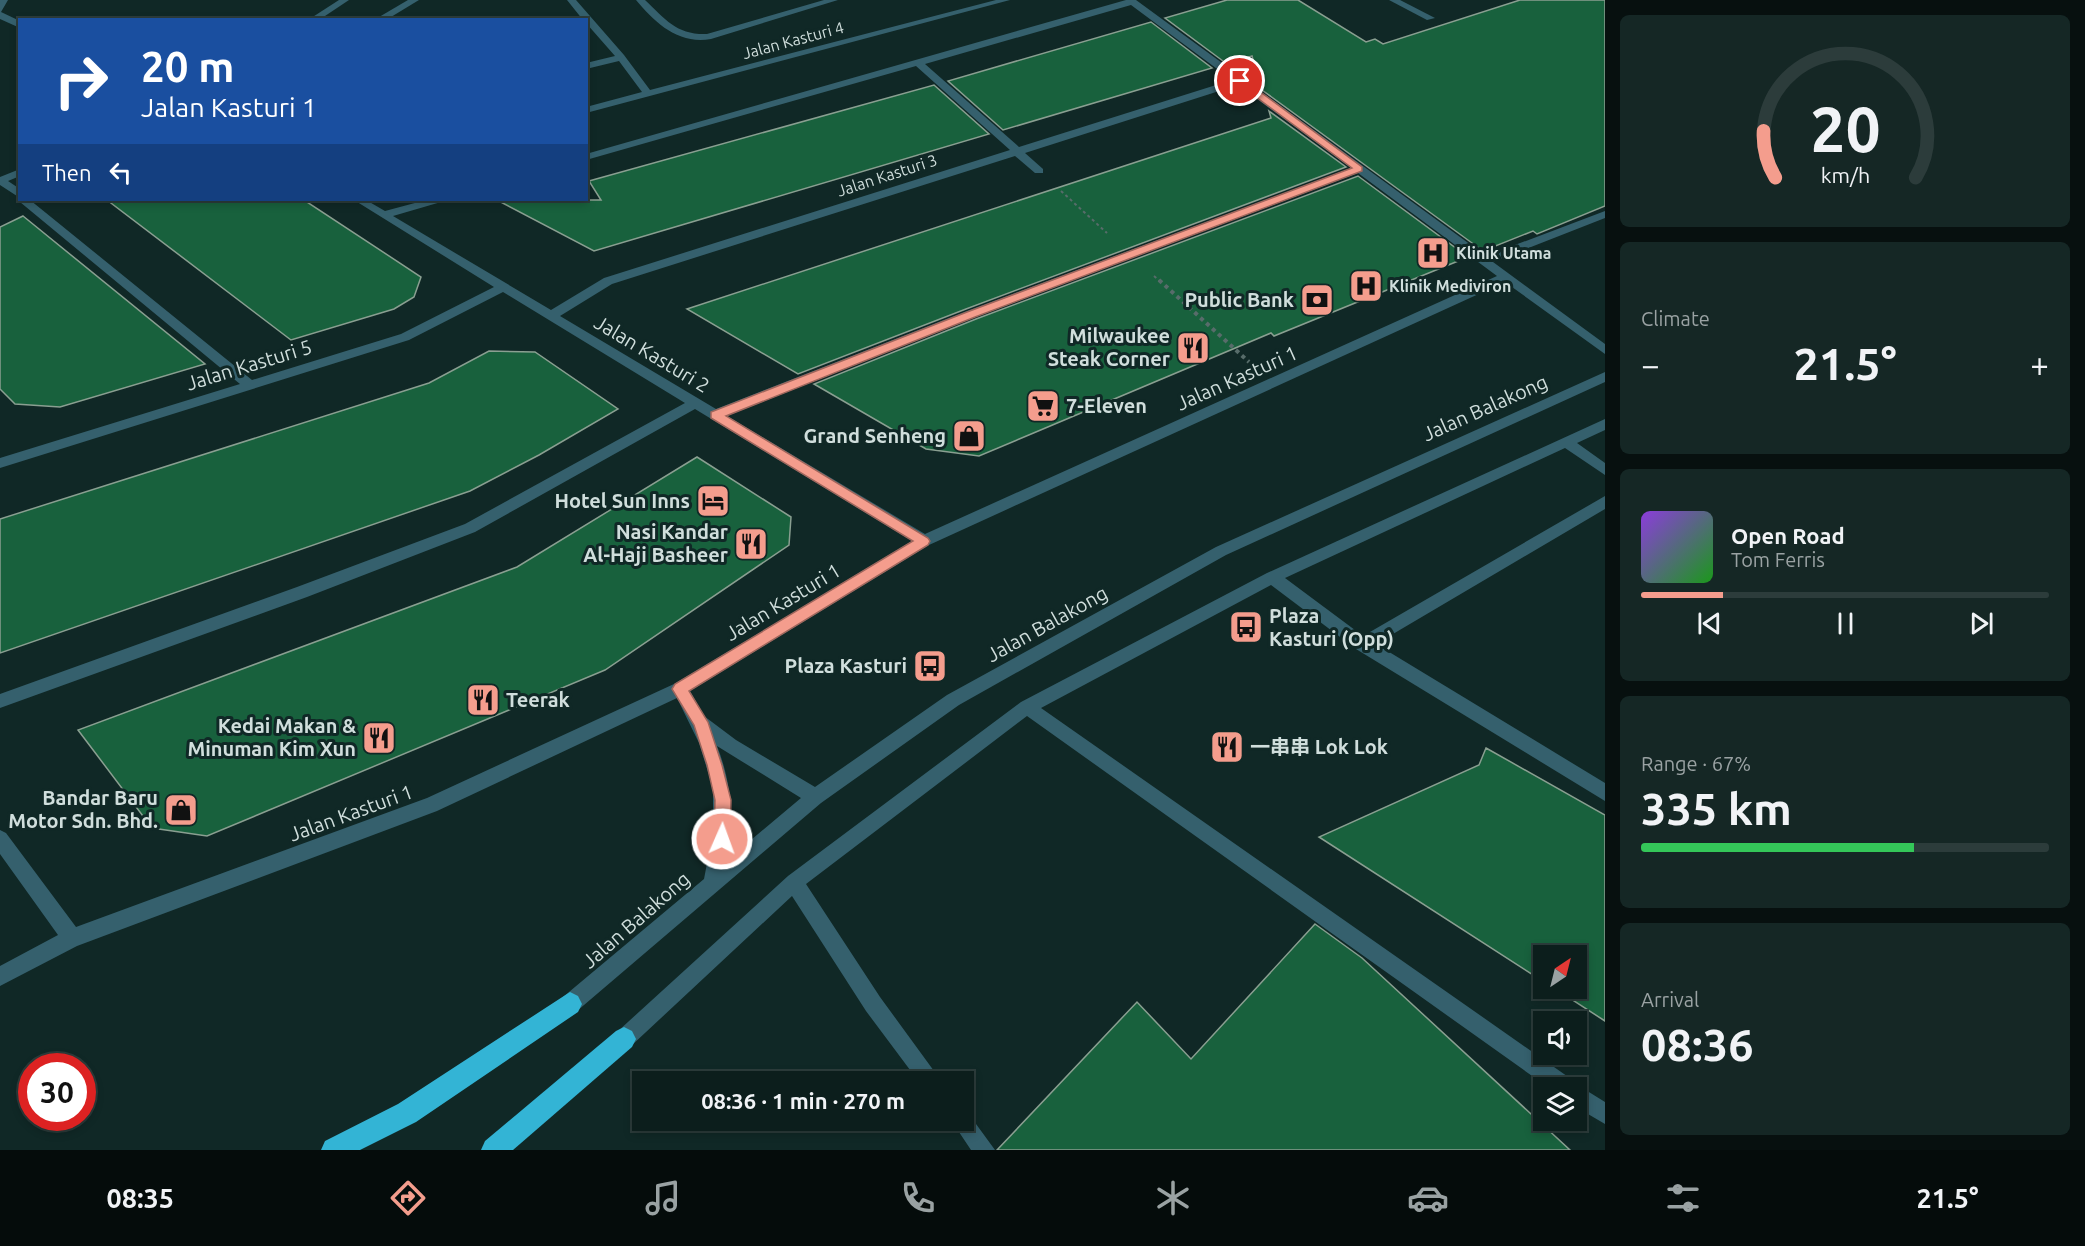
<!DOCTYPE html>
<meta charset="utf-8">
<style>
body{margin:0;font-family:Ubuntu,"Noto Sans SC",sans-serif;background:#152725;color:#f1f3f6;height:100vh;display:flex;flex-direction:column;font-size:22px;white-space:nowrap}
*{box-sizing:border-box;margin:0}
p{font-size:20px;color:#9aa2a3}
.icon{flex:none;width:33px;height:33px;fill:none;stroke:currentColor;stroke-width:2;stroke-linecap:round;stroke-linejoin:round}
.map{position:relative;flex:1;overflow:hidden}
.panel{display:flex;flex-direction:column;gap:15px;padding:15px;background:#07100f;width:480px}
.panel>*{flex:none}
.hud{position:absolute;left:18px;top:18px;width:570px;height:183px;border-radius:0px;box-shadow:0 3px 9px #0003,0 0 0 2px #2c3c3b;background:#1a4fa0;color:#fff;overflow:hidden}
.needle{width:39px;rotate:35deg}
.tools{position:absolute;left:1533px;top:945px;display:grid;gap:12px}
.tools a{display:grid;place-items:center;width:54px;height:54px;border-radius:0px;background:#0c1e1c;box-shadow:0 3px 9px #0003,0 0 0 2px #2c3c3b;font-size:30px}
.speed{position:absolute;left:18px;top:1053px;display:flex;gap:12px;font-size:30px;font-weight:700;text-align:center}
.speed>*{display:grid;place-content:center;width:78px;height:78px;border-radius:50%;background:#0c1e1c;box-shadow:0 3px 9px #0003,0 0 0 2px #2c3c3b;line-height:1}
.speed .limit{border:9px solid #d22;background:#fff;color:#111}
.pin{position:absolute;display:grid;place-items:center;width:51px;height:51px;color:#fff;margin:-26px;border:3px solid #fff;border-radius:50%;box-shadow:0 2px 6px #0007}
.me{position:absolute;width:66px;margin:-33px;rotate:2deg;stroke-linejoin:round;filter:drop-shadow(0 0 4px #0008)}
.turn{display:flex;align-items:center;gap:21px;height:126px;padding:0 24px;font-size:27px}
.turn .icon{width:78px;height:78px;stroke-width:2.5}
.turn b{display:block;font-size:42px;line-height:51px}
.then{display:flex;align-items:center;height:57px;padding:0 24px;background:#0003;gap:12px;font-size:22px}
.big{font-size:45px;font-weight:700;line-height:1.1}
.panel .tile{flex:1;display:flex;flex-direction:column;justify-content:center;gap:9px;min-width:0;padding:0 21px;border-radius:9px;background:#152725}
.panel .dial{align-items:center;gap:0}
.dial svg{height:156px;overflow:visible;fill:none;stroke:#2c3c3b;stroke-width:7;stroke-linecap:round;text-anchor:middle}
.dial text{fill:#f1f3f6;stroke:none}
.song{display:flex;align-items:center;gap:18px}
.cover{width:72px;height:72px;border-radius:9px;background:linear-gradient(135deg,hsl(270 70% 55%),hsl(120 70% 35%))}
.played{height:6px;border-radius:3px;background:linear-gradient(90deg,#f49d8d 20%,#2c3c3b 20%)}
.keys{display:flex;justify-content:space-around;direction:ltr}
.heat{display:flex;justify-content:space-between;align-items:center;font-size:33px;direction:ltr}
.charge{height:9px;border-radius:4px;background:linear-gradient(90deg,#34c759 67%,#2c3c3b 0)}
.trip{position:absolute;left:632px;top:1071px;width:342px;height:60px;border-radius:0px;background:#0c1e1c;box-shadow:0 3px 9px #0003,0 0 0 2px #2c3c3b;font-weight:700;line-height:60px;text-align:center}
.tab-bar{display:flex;height:96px;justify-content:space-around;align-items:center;background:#050c0b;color:#9aa2a3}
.tab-bar .icon{width:42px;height:42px}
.tab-bar .selected{color:#f49d8d}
.tab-bar b{font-size:27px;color:#f1f3f6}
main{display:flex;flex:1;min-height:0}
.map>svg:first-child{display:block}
</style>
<main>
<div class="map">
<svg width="1605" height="1150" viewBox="0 0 1605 1150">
<rect width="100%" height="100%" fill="#102826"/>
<g fill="#18613d" stroke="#8a9f91" stroke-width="1.5">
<polygon points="1227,0 1298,0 1366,42 1375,39 1383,44 1520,0 1605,0 1605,206 1537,234 1533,231 1483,251 1262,90 1252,56 1227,64 1165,18"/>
<polygon points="1151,22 1212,68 1003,130 948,81"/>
<polygon points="934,85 989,134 594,251 497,200 601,200 589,181"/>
<polygon points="1269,111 1346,167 966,309 798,374 687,309 1271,118"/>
<polygon points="1358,176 1468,257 1274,336 1271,333 979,456 926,449 814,384 976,319"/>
<polygon points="107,200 304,200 421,277 414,297 394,309 291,340"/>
<polygon points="23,216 205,364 60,407 15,404 0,389 0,227"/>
<polygon points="489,351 535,352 618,409 539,455 470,491 0,653 0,519 429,383"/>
<polygon points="697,457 791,517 789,545 605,670 207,836 152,828 78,730 517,567"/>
<polygon points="1486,748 1605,815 1605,1021 1554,988 1576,988 1576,956 1544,956 1544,982 1319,837 1479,765"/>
<polygon points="1315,924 1362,958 1570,1150 997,1150 1137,1002 1191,1059"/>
</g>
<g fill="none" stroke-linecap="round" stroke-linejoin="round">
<g stroke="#576c6a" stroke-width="2" stroke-dasharray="3 3" stroke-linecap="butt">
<polyline points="1061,191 1107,233"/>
<polyline points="1154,276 1161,282"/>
</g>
<polyline stroke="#576c6a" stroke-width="4" stroke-dasharray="4 4" stroke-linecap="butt" points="1159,280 1249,362"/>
<g fill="#35606d" fill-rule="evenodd">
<polygon points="0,0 8,0 1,12 20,21 20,28 0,19"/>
<polygon points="339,0 349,0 319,20 308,20"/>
<polygon points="408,0 419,0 386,20 374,20"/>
<polygon points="567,0 576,0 624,55 650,90 996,0 1010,0 586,113 586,107 642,92 619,61 586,69 586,63 615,56 586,23 586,20 583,20"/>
<path d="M636,0H645C666,20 677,35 707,34L824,0H838L711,39C679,45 655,23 636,0Z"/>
<path d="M1126,0H1136L1486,256L1605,211V218L1493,262L1605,344V354L1505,282L929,545L690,691L704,716L736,740L815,787L947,695L1216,547L1605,372V382L1226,555L959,705L821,803L577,1011L570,1014L563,1011L560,1004L563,997L704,879L713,832V788L699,743L677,698L437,811L77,946L0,986V966L58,935L0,854V830L6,833L76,927L427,798L674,684L912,541L695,409L475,532L307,597L0,708V694L297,587L465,524L685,403L503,292L409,340L0,468V458L240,384L20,202L18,200L20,198L30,200L252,380L401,334L494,287L354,200H366L385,211L426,200H442L441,202L393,216L551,310L604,278L1010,150L916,66L586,160V154ZM1131,5L1232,80L1019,147L925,64ZM1238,85L1351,168L967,311L716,409L560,316L612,284L1015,156L1035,173H1043V169L1025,153ZM1358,173L1497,276L925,534L727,416L975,317ZM717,746L801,798L727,860C734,820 732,784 717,746Z"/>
<polygon points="1389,0 1400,0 1435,18 1427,20"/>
<polygon points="20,169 20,176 8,181 20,189 20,198 0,185 0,177"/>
<polygon points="1605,419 1605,430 1577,443 1605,463 1605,475 1565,448 1285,578 1363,636 1605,496 1605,509 1376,644 1605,783 1605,801 1356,649 1271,585 1041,708 1574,1081 1576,1084 1605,1102 1605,1124 1576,1107 1576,1088 1549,1088 1027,716 806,884 880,997 942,1082 919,1082 866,1011 792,896 631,1046 624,1049 617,1046 614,1039 617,1032 788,876 1021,702 1267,573"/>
<polygon points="963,1110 968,1113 995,1150 971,1150 951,1120 963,1120"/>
</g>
<g fill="#33b4d5" fill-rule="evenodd">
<polygon points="570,992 578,996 582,1004 578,1012 416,1122 360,1150 321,1150 325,1141 398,1104"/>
<polygon points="624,1027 632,1031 636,1039 632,1047 513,1150 481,1150 485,1141 616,1031"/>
</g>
</g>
<polygon fill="#f49d8d" stroke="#9f665c" stroke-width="1.5" points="1237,79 1243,79 1362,167 1362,171 975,317 726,416 928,538 930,541 928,545 689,691 708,722 722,765 731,800 730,839 727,845 722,847 716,845 714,839 715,800 707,765 694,725 672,689 675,684 913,541 711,418 711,412 967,312 1352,168 1237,83"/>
<defs>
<symbol id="hospital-square" viewBox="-11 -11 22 22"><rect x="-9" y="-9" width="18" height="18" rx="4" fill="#f49d8d" stroke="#102826"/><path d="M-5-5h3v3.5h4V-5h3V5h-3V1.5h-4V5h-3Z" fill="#111"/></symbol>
<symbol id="bank-square" viewBox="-11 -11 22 22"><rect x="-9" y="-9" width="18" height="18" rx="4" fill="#f49d8d" stroke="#102826"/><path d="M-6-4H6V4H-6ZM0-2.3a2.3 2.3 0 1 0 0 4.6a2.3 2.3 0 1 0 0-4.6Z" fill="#111"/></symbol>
<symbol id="restaurant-square" viewBox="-11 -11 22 22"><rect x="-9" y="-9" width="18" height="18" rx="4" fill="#f49d8d" stroke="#102826"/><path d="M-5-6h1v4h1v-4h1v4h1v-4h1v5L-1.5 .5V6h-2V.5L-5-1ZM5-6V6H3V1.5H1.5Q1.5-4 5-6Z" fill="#111"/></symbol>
<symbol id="supermarket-square" viewBox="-11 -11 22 22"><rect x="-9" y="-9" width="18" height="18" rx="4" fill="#f49d8d" stroke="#102826"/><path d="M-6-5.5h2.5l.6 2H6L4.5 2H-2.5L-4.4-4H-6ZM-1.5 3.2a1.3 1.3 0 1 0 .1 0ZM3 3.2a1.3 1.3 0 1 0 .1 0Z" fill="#111"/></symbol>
<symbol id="shop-square" viewBox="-11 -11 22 22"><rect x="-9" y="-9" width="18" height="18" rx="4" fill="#f49d8d" stroke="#102826"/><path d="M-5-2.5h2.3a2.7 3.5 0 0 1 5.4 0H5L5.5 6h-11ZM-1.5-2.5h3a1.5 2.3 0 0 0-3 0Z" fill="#111"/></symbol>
<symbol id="hotel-square" viewBox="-11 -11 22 22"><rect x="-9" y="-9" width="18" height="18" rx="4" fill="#f49d8d" stroke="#102826"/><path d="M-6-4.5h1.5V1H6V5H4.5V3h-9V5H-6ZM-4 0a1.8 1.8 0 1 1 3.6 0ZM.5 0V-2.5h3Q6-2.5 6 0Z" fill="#111"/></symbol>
<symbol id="bus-square" viewBox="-11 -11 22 22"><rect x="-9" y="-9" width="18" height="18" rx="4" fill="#f49d8d" stroke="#102826"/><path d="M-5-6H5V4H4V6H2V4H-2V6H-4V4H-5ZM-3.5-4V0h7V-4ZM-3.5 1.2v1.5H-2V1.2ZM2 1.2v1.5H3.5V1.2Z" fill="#111"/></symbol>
</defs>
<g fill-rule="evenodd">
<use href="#hospital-square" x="1414" y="234" width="38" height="38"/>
<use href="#hospital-square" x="1347" y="267" width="38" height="38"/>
<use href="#bank-square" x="1298" y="281" width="38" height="38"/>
<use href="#restaurant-square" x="1174" y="329" width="38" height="38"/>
<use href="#supermarket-square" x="1024" y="387" width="38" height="38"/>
<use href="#shop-square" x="950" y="417" width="38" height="38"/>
<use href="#hotel-square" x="694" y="482" width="38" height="38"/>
<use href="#restaurant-square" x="732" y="525" width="38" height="38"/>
<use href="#bus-square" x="1227" y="608" width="38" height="38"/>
<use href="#bus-square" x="911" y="647" width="38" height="38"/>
<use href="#restaurant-square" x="464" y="681" width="38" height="38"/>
<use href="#restaurant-square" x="360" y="719" width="38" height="38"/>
<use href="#restaurant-square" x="1208" y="728" width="38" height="38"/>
<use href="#shop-square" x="162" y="791" width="38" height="38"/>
</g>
<g text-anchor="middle" stroke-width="6" stroke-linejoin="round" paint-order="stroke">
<g font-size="16" fill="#d0dedc" stroke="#102826">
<text transform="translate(793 40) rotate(-15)" y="6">Jalan Kasturi 4</text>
<text transform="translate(887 175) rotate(-18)" y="6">Jalan Kasturi 3</text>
</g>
<g font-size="16" font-weight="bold" fill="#d0dedc" stroke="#102826" text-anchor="start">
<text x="1456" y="259">Klinik Utama</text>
<text x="1389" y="292">Klinik Mediviron</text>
</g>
<g font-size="20" font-weight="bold" fill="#d0dedc" stroke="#102826" text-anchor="end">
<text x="1294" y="307">Public Bank</text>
<text x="1170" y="343">Milwaukee<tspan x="1170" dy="23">Steak Corner</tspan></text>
<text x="1066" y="413" text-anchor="start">7-Eleven</text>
<text x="946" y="443">Grand Senheng</text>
<text x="690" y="508">Hotel Sun Inns</text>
<text x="728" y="539">Nasi Kandar<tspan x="728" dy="23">Al-Haji Basheer</tspan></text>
<text x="1269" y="623" text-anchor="start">Plaza<tspan x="1269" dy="23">Kasturi (Opp)</tspan></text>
<text x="907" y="673">Plaza Kasturi</text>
<text x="506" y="707" text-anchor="start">Teerak</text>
<text x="356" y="733">Kedai Makan &amp;<tspan x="356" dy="23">Minuman Kim Xun</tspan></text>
<text x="1250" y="754" text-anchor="start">一串串 Lok Lok</text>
<text x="158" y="805">Bandar Baru<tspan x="158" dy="23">Motor Sdn. Bhd.</tspan></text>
</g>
<g font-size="20" fill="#d0dedc" stroke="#102826">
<text transform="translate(652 354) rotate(31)" y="7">Jalan Kasturi 2</text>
<text transform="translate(249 365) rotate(-17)" y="7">Jalan Kasturi 5</text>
<text transform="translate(1237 378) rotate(-24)" y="7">Jalan Kasturi 1</text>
<text transform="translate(1485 408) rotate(-24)" y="7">Jalan Balakong</text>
<text transform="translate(783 602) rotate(-31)" y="7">Jalan Kasturi 1</text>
<text transform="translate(1047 624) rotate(-29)" y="7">Jalan Balakong</text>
<text transform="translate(351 813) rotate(-20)" y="7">Jalan Kasturi 1</text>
<text transform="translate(636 920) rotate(-41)" y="7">Jalan Balakong</text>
</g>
</g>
</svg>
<div class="tools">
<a><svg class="needle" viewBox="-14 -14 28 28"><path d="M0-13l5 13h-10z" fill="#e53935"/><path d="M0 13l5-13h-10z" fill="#9aa2a3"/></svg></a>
<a><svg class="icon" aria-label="sound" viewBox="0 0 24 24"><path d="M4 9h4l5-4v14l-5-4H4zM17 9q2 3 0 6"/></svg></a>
<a><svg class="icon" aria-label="layers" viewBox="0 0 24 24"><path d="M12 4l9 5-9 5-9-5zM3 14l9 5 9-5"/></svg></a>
</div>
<div class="speed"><div class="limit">30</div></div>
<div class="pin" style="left:1240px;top:81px;background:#d93025"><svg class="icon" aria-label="arrive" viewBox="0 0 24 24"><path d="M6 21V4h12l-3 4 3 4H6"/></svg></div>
<svg class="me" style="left:722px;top:839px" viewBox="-20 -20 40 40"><circle r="17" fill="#f49d8d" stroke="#fff" stroke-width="3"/><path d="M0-11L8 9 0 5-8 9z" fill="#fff"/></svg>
<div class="trip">08:36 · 1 min · 270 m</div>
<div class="hud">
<div class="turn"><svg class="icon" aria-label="right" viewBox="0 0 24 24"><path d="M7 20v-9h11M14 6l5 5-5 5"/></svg><div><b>20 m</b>Jalan Kasturi 1</div></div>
<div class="then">Then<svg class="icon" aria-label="left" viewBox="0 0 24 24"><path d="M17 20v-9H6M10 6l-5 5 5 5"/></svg></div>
</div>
</div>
<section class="panel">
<div class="tile dial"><svg viewBox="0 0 100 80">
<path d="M14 69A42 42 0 1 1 86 69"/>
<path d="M14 69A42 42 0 0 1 8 45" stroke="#f49d8d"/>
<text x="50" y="56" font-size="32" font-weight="700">20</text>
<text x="50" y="72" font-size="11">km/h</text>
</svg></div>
<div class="tile"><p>Climate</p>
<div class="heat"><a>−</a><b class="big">21.5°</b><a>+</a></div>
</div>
<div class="tile">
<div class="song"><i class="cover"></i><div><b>Open Road</b><p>Tom Ferris</p></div></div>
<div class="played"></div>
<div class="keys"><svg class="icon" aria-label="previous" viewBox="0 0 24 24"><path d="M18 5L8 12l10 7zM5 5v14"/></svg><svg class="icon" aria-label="pause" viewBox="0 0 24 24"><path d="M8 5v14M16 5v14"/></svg><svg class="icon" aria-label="next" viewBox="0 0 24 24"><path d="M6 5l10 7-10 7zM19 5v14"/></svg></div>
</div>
<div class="tile"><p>Range · 67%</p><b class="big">335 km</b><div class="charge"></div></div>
<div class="tile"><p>Arrival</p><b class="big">08:36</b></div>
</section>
</main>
<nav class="tab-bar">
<b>08:35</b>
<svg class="icon selected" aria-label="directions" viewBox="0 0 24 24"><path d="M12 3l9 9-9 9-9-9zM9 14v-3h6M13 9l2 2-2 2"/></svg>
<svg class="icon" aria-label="music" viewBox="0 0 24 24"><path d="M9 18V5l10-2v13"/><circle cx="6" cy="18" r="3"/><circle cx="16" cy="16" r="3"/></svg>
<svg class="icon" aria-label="phone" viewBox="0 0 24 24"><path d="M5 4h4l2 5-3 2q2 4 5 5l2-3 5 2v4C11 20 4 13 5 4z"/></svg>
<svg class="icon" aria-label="climate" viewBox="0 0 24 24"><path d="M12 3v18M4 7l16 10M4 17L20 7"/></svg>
<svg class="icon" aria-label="car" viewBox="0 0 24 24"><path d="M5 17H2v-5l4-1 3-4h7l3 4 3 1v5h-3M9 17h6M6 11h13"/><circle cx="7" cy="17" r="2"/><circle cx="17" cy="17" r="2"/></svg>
<svg class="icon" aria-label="filters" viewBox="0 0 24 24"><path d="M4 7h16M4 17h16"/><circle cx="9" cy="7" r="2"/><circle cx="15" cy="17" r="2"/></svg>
<b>21.5°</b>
</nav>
